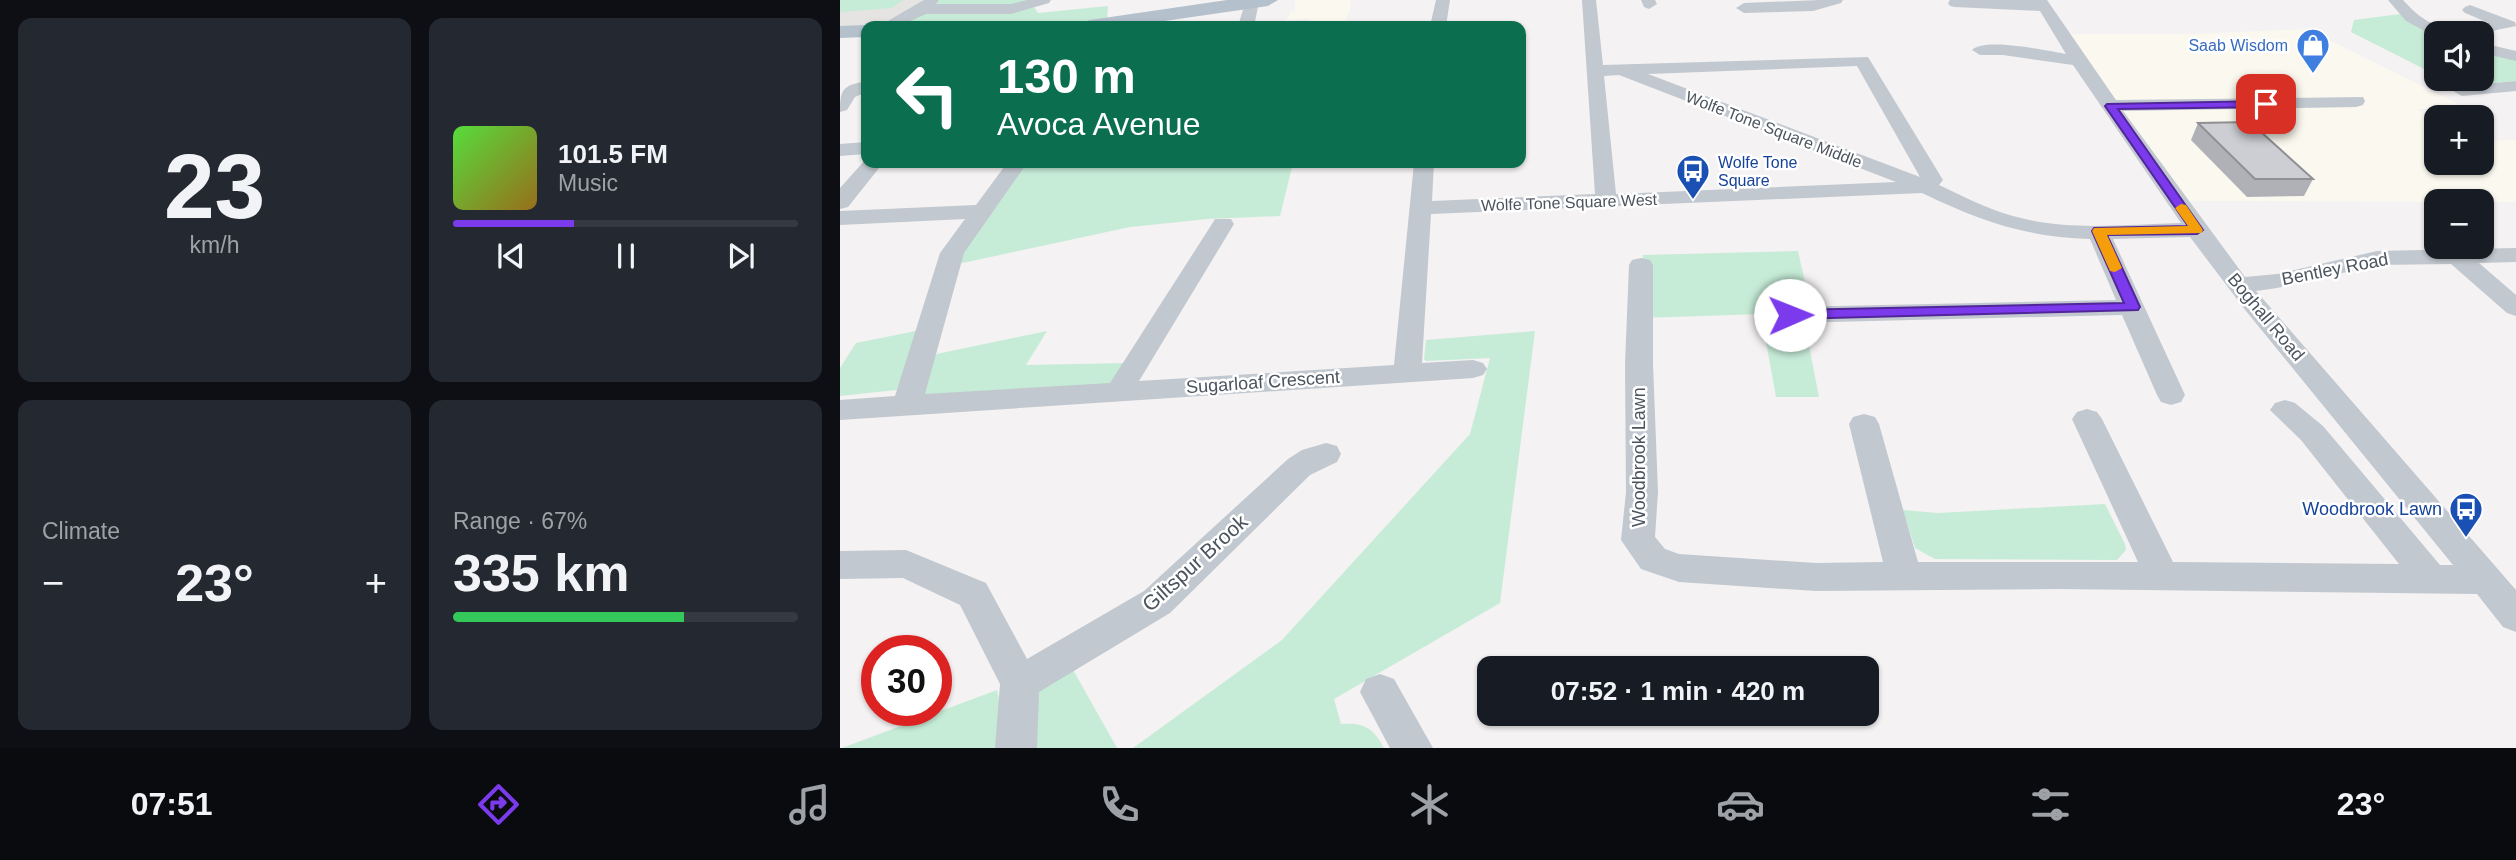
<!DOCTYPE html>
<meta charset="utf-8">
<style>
body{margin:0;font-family:Helvetica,sans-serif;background:#242831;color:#f1f3f6;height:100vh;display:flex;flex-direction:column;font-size:26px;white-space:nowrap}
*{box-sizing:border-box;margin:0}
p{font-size:23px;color:#9ea1a6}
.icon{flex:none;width:38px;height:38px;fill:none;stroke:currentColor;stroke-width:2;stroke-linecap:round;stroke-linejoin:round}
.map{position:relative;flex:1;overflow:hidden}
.sheet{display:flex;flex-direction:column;gap:18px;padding:18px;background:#0d0f14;width:840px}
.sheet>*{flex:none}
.top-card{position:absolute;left:21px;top:21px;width:665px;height:147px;border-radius:14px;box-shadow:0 2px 5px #0004;background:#0b6e4f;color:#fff;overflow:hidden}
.tools{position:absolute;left:1584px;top:21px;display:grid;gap:14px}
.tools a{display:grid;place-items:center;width:70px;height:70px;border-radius:14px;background:#171b24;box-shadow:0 2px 5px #0004;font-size:35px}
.speed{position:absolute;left:21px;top:635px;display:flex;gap:14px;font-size:35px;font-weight:700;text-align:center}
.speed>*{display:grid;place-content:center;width:91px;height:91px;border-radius:50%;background:#171b24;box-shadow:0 2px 5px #0004;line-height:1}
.speed .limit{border:10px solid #d22;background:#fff;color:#111}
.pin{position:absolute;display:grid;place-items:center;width:60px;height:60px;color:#fff;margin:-30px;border-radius:14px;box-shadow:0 4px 10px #0006}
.me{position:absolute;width:77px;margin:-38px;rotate:89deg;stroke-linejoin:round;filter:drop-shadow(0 0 5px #0008)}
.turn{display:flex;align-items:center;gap:24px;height:147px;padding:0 21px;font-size:32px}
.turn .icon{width:91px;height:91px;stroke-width:2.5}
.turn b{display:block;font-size:49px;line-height:60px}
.big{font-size:52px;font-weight:700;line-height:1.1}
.sheet .tile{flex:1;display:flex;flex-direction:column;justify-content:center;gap:10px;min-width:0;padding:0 24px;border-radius:14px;background:#242831}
.sheet .dial{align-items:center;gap:0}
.dial b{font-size:91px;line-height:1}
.song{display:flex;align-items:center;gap:21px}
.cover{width:84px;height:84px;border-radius:10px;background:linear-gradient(135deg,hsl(110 70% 55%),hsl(40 70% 35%))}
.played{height:7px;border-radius:4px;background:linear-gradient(90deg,#7c3aed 35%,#363941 35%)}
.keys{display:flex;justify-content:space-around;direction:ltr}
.heat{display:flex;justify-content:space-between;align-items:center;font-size:38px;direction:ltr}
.charge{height:10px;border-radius:5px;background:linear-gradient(90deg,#34c759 67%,#363941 0)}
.sheet .tiles{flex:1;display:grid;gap:18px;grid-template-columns:repeat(2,1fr)}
.trip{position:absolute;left:637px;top:656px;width:402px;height:70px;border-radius:14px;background:#171b24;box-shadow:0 2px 5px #0004;font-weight:700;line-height:70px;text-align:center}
.menu{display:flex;height:112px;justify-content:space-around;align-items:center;background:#090b0e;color:#9ea1a6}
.menu .icon{width:49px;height:49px}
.menu .active{color:#7c3aed}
.menu b{font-size:32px;color:#f1f3f6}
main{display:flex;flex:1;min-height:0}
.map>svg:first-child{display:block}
</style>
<main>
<section class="sheet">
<div class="tiles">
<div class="tile dial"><b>23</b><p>km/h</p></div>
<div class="tile">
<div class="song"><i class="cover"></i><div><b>101.5 FM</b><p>Music</p></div></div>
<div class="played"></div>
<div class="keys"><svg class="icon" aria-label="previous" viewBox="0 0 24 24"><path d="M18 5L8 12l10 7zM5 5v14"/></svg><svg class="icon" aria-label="pause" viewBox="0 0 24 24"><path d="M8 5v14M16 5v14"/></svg><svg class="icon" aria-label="next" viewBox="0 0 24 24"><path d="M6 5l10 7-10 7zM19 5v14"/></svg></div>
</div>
<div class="tile"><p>Climate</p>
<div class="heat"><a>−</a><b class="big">23°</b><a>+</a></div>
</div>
<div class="tile"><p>Range · 67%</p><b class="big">335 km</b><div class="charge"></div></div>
</div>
</section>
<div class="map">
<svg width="1676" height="748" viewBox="0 0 1676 748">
<rect width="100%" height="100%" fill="#f4f2f2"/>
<g fill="#fbf9ef">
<polygon points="455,0 510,0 511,7 505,22 468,24 469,19 446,21 451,11 455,11"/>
<polygon points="1467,29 1624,107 1577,109 1596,123 1596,163 1642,163 1642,141 1676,140 1676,202 1349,201 1228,34 1353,34"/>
</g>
<polygon fill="#e5e4e3" points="0,0 84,0 74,10 26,29 0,29"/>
<g fill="#c6ecd7">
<polygon points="0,0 63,0 52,8 0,12"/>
<polygon points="97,0 196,0 191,3 198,13 268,6 267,20 214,26 54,26"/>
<polygon points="1560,14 1596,34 1596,75 1511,32 1514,20"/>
<polygon points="1642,49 1676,58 1676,81 1633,85 1611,79 1642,79"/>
<polygon points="185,163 453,163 440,216 368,219 290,227 118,264 121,252"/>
<polygon points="958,251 972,314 963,315 979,397 936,397 921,314 802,318 803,255"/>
<polygon points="81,330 66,389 0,396 0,368 16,343"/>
<polygon points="207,331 186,365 288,363 278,378 268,385 88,396 84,393 92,355"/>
<path d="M695,331L660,603L494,699L501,724C523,722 534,728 544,748H293L442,640L630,434L650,358L586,361L584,359L586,340Z"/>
<polygon points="1265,504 1285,544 1286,550 1277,560 1095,559 1075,548 1063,510 1098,513"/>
<polygon points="232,668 277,748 195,748 192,705 201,685"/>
<polygon points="157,690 160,706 159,748 2,748"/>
</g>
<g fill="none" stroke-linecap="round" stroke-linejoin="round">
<g fill="#c2c8cf" fill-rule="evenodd">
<polygon points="84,0 99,0 96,4 171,4 187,0 211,0 209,3 171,14 86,14 59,26 39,26"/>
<polygon points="406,0 419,2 414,26 398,26"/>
<polygon points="596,0 610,0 606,26 590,26"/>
<path d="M742,0H756L763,65L1028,57L1103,180L1099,185C1127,198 1155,213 1185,219C1235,231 1290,224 1341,223L1233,65L1163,55H1140L1132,50C1145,37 1207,51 1226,54L1200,11L1115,7L1110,6L1108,3L1110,0H1207L1276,100L1523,97L1525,101L1523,105L1516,107L1283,111L1405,277L1437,274L1537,251L1676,248V262L1639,263L1676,295V316L1667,313L1611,264L1537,265L1437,288L1416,291L1676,590V632L1663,627L1637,594L1219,589L976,591L839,582L801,569L781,540L786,492L785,364L789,265L792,260L801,258L810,260L813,265V364L818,492L815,537L825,549L839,554L976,563L1043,562L1009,424L1013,417L1024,414L1035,417L1039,424L1078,562H1298L1232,419L1237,412L1247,409L1257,412L1262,419L1333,562L1559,564L1461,440L1430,410L1435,403L1445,400L1455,403L1483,426L1600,565H1613L1406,311L1350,237L1273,239L1345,395L1341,402L1331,405L1321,402L1317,395L1282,315L950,323L941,321L937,315L941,309L950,307L1276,300L1250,239C1185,237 1140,221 1082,193L591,214L582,363L633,360L643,363L647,369L643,375L633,378L0,420V400L55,396L100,253L125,219L0,225V211L136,205L167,163H187L124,253L85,394L270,383L372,224L375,219H391L394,224L299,381L554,365L574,163H594L592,201L755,194ZM1017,66L1080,177L808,74ZM779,75L1056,182L776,194L764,76Z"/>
<polygon points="801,0 815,0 817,4 809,9 804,7"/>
<polygon points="979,0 1003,0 1001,3 973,11 904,13 896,8 904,3"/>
<path d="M1548,0H1563C1594,34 1607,28 1649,23L1625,13L1622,10L1625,7L1630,5L1675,22L1676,26L1642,33H1596V37L1566,21Z"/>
<polygon points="1642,43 1676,51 1676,61 1642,53"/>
<path d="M26,81V92L15,97L7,110L0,112C0,88 3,86 26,81Z"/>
<polygon points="1676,81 1676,91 1622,96 1613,91 1622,86"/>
<polygon points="26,142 26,154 0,156 0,144"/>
<polygon points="26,159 26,163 43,163 8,207 0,209 0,188"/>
<polygon points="486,443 497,446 501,454 497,462 470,475 330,613 199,692 197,748 155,748 160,684 120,605 63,578 0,579 0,551 66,550 146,583 187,659 304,591 448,459 462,450"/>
<polygon points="540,674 554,679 593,748 550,748 520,692 526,679"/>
</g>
<g fill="#b5c0cd" fill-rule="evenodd">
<polygon points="387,0 438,0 428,6 290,26 240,26 243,22 250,20"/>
<polygon points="26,25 32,26 26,26 26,37 0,38 0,26"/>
</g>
</g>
<polygon fill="#b0b1b6" points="1358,123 1473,179 1464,196 1407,197 1351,140"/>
<polygon fill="#cdced4" stroke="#909094" stroke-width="2" points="1410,122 1473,179 1415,179 1358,123"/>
<polygon fill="#7c3aed" stroke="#51269a" stroke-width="2" points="1426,101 1432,104 1430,107 1278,109 1363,230 1357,234 1267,235 1300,307 1298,310 950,319 943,315 950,310 1284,303 1252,231 1254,228 1348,226 1265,106 1267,104"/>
<polygon fill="#f59e0b" points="1341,204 1346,205 1363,230 1361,233 1267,235 1282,268 1275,272 1270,271 1252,231 1254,228 1348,226 1335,208"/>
<defs>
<symbol id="shop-pin" viewBox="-11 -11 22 30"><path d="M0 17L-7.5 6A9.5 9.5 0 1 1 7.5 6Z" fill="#3f7fe0" stroke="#fff"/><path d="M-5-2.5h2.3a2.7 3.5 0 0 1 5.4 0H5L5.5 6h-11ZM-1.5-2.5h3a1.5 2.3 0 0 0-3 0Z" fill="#fff"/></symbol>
<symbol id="bus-pin" viewBox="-11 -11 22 30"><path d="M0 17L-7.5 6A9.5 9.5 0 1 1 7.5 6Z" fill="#1a4fb4" stroke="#fff"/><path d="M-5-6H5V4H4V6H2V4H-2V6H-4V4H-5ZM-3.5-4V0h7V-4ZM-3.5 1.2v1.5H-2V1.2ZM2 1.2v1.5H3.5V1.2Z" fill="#fff"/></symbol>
</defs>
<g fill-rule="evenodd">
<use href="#shop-pin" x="1454" y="26" width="38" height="52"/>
<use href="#bus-pin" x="834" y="152" width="38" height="52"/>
<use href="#bus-pin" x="1607" y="490" width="38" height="52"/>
</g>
<g text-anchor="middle" stroke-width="5" stroke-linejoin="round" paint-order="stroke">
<g font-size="16" fill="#366cbe" stroke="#fff" text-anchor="end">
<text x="1448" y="51">Saab Wisdom</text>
</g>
<g font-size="16" fill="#4c545e" stroke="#fff">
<text transform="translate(934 129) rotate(21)" y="6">Wolfe Tone Square Middle</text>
<text transform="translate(729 202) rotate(-2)" y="6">Wolfe Tone Square West</text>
</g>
<g font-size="16" fill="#164399" stroke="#fff" text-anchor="start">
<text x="878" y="168">Wolfe Tone<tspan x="878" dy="18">Square</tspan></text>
</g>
<g font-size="18" fill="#4c545e" stroke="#fff">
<text transform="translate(1495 269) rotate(-11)" y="6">Bentley Road</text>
<text transform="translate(1426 317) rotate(50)" y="6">Boghall Road</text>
<text transform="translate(423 382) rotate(-4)" y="6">Sugarloaf Crescent</text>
<text transform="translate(799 457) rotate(-90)" y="6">Woodbrook Lawn</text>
</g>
<g font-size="18" fill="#164399" stroke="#fff" text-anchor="end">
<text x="1602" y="515">Woodbrook Lawn</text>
</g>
<g font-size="21" fill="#4c545e" stroke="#fff">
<text transform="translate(355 563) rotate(-42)" y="7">Giltspur Brook</text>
</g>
</g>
</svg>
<div class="tools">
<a><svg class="icon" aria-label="sound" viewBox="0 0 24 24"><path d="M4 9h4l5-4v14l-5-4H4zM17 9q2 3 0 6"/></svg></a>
<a>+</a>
<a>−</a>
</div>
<div class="speed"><div class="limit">30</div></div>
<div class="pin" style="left:1426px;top:104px;background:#d93025"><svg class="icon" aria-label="arrive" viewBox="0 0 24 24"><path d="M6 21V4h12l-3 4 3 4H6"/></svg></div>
<svg class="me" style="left:950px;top:315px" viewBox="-20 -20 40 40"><circle r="19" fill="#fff"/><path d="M0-13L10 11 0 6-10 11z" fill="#7c3aed"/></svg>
<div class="trip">07:52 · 1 min · 420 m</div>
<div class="top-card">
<div class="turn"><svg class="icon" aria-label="left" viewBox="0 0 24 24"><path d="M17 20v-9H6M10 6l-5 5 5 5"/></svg><div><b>130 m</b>Avoca Avenue</div></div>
</div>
</div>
</main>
<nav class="menu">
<b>07:51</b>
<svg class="icon active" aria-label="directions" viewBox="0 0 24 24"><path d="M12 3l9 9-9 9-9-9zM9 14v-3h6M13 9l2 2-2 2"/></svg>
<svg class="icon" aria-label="music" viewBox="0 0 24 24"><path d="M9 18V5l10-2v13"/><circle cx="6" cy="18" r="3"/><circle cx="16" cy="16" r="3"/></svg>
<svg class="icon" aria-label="phone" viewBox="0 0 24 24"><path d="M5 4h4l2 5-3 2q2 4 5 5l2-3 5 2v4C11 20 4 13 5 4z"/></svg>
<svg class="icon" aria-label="climate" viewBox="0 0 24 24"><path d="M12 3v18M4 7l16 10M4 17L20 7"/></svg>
<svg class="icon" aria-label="car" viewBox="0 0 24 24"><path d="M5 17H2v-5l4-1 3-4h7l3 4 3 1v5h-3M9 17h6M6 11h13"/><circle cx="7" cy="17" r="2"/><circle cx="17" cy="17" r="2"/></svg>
<svg class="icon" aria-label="filters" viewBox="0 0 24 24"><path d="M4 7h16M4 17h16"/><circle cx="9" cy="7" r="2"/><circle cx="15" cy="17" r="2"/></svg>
<b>23°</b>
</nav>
